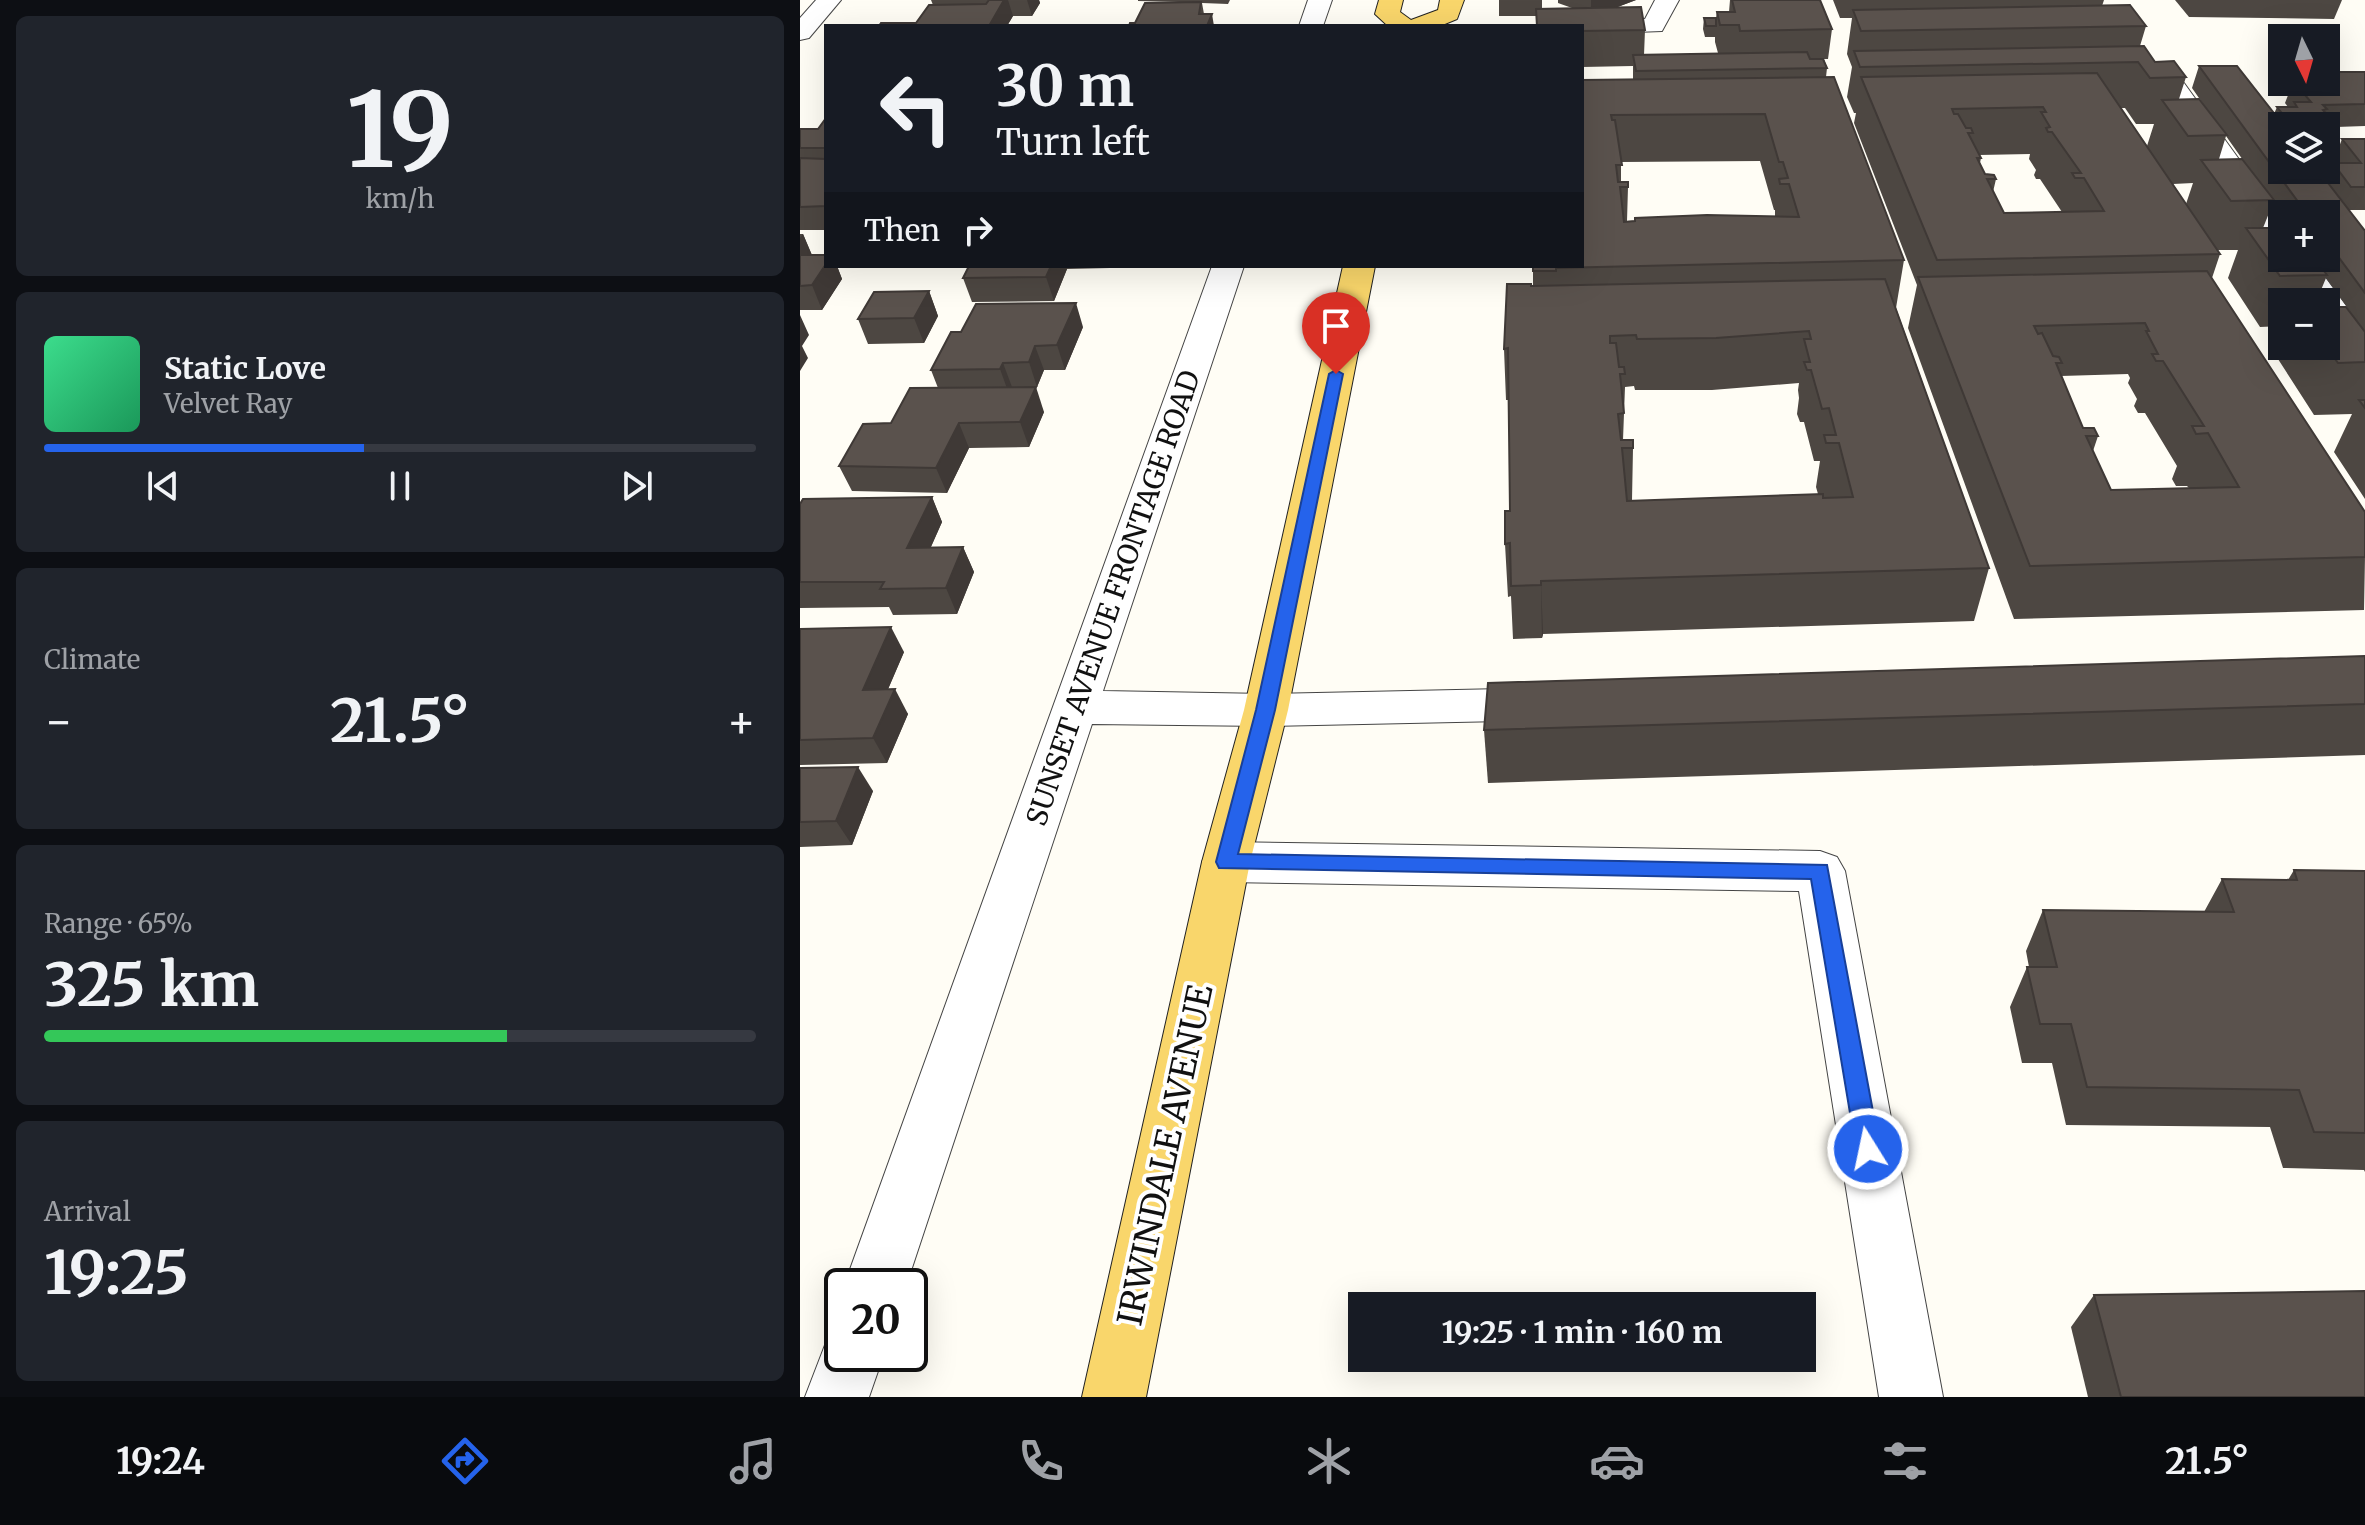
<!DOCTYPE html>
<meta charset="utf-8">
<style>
body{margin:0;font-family:Merriweather,serif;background:#20242c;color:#f1f3f6;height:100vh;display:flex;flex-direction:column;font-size:30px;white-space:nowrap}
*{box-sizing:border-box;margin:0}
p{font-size:26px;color:#9ea1a6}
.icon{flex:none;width:44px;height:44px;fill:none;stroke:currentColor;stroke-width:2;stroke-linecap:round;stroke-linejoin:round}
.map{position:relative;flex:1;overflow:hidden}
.side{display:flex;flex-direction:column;gap:16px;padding:16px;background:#0d0f14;width:800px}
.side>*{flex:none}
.guide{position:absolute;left:24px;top:24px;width:760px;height:244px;border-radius:0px;box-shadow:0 8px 32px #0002;background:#171b24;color:#f1f3f6;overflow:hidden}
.needle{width:52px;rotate:175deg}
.fabs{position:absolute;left:1468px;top:24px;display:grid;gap:16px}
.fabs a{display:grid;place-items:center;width:72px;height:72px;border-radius:0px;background:#171b24;box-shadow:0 8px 32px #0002;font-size:40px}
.speed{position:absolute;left:24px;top:1268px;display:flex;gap:16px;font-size:40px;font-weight:700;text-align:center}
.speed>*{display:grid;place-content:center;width:104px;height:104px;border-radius:50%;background:#171b24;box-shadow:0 8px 32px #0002;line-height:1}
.speed .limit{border:4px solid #111;border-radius:12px;background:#fff;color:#111}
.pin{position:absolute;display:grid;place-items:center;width:68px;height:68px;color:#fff;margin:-82px -34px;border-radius:50% 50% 50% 0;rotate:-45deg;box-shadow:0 0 8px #0007}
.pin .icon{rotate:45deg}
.me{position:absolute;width:88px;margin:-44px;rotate:350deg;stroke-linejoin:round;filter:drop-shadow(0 0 6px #0008)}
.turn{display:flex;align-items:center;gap:28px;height:168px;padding:0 40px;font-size:36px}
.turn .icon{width:104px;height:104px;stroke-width:2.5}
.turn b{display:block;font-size:56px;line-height:68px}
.then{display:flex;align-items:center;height:76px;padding:0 40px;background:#0003;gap:16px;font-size:30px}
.big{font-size:60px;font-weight:700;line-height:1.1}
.side .card{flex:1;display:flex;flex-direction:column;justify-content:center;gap:12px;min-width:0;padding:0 28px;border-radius:12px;background:#20242c}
.side .dial{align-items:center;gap:0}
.dial b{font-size:104px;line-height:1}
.song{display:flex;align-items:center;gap:24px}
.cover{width:96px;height:96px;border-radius:12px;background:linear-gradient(135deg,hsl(150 70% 55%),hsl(150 70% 35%))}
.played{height:8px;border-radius:4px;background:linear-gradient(90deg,#2563eb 45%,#363941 45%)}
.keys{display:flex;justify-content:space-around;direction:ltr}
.heat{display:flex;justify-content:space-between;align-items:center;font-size:44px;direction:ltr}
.charge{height:12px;border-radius:6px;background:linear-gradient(90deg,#34c759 65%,#363941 0)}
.trip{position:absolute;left:548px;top:1292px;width:468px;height:80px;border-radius:0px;background:#171b24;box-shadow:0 8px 32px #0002;font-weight:700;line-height:80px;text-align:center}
.menu{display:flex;height:128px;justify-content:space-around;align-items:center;background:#090b0e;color:#9ea1a6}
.menu .icon{width:56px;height:56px}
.menu .selected{color:#2563eb}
.menu b{font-size:36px;color:#f1f3f6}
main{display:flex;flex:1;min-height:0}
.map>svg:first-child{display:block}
</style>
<main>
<section class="side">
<div class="card dial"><b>19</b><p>km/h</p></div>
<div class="card">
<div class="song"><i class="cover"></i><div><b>Static Love</b><p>Velvet Ray</p></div></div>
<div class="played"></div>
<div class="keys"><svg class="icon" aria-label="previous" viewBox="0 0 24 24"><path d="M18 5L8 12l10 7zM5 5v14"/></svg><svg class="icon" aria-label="pause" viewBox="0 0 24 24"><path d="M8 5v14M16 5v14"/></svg><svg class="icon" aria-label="next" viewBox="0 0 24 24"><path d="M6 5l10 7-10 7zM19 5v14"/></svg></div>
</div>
<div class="card"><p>Climate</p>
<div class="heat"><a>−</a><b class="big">21.5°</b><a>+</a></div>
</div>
<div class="card"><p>Range · 65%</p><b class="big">325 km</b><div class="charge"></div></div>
<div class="card"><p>Arrival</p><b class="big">19:25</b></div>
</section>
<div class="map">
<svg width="1565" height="1397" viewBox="0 0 1565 1397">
<rect width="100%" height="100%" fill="#fffdf5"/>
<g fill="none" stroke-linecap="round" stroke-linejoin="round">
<defs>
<g id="minor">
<polygon points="16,0 41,0 9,38 0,40 0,18"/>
<polygon points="508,0 532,0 523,26 499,26"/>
<polygon points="855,0 879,0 862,31 782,34 782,26 771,26 782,20 845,19"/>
<polygon points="1324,81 1384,83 1482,219 1482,249 1471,246 1367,97 1315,95 1311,89 1315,83"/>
<polygon points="1482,254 1482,258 1511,258 1565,332 1565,366 1553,363 1526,325 1526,302 1510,302 1479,258"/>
<polygon points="412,266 444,266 303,691 466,694 745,688 761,693 767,704 761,715 745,720 466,726 292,724 106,1286 44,1286"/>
<polygon points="426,842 1020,851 1037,857 1045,871 1143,1397 1079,1397 999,891 426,882 409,876 402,862 409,848"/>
<polygon points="42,1327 42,1354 84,1354 69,1397 5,1397 30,1332"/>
</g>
<g id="major">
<polygon points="579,0 603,0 600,12 611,20 638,10 640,0 664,0 657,19 640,26 588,26 575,14"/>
<polygon points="543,266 575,266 488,710 450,862 346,1397 282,1397 402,862 444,710"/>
</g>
</defs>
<use href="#minor" stroke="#444" stroke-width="2"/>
<use href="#major" stroke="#222" stroke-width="2"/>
<use href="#minor" fill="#fff" fill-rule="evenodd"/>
<use href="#major" fill="#f9d66b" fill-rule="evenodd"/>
</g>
<g fill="#4d4742" fill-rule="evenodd">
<polygon points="131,0 239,0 240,3 232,16 213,16 207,26 116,23 133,5"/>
<polygon points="338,0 430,0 428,4 402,3 404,14 335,23 379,2 338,1"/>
<path d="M699,0H742V9L772,8L758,3V0H836L815,8L845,30L844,55L918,53L915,42V37H905L903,29L904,18H916L917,12H929L930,0H1020L1032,29L1028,59H1024L1027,68L1026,77L1104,260L1096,308L1189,568L1174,621L743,634L742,638L713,639L711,596L708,597L705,544L710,511L709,400H706L704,349L731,286H733V266L782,80H833V66L782,67V26L736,16H699ZM960,161L974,210H975V216L827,221L828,187L821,182V162ZM999,383L998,390L999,398L997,414L1000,422H1004L1014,461H1020L1016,487L1018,494L827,501L832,500L833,448L823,440L825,387L834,386L835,390H912Z"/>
<path d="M1033,0H1304L1302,6L1346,26L1340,46L1355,62L1386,77L1379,99L1408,111L1392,88L1399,66L1474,114L1477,107H1488L1485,103L1493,82H1526V72H1565V126L1536,127L1527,148H1526V126H1482L1526,181L1542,139H1565V210H1549L1565,231V499L1534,452L1552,414L1514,415L1478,359L1483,346H1526L1550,311L1526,278L1516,302H1482V326L1460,327L1428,278L1438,250H1418L1420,254L1412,278L1565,557L1564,610L1214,619L1108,328L1117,285L1054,123L1056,113H1054L1047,97L1052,67L1047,54L1052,18H1040ZM1321,108H1325L1336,124H1354L1347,146ZM1426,136L1445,163L1419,159ZM1230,154L1229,159L1236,170L1234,175L1236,179H1240L1262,212L1204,213L1193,192L1196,179L1185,174L1180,163L1181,158L1179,155ZM1393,183L1386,204L1373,184ZM1473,203L1482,215V214H1526V258H1482L1463,228ZM1328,374L1330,378L1328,383L1337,399L1334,406L1338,413H1345L1377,466L1372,479L1376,486H1387L1389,488L1311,490L1293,451L1298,436L1283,428L1261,376Z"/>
<polygon points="1375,0 1542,0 1534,19 1389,17"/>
<polygon points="26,118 26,230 0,230 0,129 18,129"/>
<polygon points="0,234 3,234 12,255 26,266 37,266 42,279 22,310 0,310"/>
<polygon points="169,266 311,266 310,268 267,269 254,301 172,302 163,278"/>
<polygon points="129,291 138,316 124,343 68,344 58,319"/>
<polygon points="283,327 265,370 244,370 237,387 212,388 244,412 229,447 169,448 147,493 52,491 39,466 91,423 138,388 131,370"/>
<polygon points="132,497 142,522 131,547 163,547 174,572 157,614 93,615 89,607 0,608 0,504"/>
<polygon points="0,629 104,652 88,689 108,714 87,763 0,765"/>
<polygon points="1565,656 1565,755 688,783 684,730"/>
<polygon points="0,768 73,791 52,845 0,847"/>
<polygon points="1494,870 1565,871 1565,1172 1564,1170 1483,1168 1470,1127 1266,1125 1252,1063 1222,1063 1210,1007 1227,967 1229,967 1226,951 1243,910 1404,912 1422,879 1488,880"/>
<polygon points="1294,1295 1565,1397 1288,1397 1271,1327"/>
</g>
<g fill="#3f3936">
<polygon points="204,0 208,0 213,16 207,26 189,26"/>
<polygon points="227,0 239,0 240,3 232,16"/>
<polygon points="791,0 836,0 791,17"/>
<polygon points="412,14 414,26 407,26"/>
<polygon points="3,234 13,258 0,277 0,238"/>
<polygon points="26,264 26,266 37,266 42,279 22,310 12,285"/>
<polygon points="251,266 266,266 267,269 254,301 246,277"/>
<polygon points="129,291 138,316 124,343 114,318"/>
<polygon points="276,303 283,327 265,370 257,345"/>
<polygon points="0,315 9,335 2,346 8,358 0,371"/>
<polygon points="235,346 244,370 237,387 229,362"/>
<polygon points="203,363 212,387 209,394 200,369"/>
<polygon points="236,387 244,412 229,447 220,422"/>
<polygon points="159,423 169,448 147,493 136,468"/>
<polygon points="132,497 142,522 119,573 107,548"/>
<polygon points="163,547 174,572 157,614 146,588"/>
<polygon points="741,581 743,634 742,638 741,585"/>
<polygon points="91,627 104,652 77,715 63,690"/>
<polygon points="95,689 108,714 87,763 73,738"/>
<polygon points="58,767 73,791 52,845 36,821"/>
</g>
<g fill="#5a524d" stroke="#3f3936" stroke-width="2" fill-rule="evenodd">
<polygon points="189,0 204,0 189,26 79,26 81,23 116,23 129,5 186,4"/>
<polygon points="932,0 1020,0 1032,29 940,31 939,25 920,25 917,12 935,12"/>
<polygon points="401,2 399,14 412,14 407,26 329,26 330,23 335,23 345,3"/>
<polygon points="1330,5 1346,26 1061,31 1053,10"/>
<polygon points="841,7 845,30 782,31 782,26 737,26 736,9"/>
<polygon points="904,18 916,18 916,26 906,26"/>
<polygon points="1344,46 1355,62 1374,61 1386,77 1350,78 1338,62 1060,67 1054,51"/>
<polygon points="1007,52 1010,59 1023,59 1027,68 836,71 833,55"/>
<polygon points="1399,66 1437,66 1484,126 1482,126 1482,170 1518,170 1565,231 1565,293 1526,240 1526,214 1507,214"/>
<polygon points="1526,72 1565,72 1565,104 1523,105 1527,109 1523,110 1536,125 1492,126 1477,107 1497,107 1494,102 1511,102 1494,82 1534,81"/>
<path d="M1297,73L1420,254L1137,260L1061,77ZM1243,107L1246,112H1241L1250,127L1246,128L1248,132H1252L1281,173H1272L1275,178H1284L1304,211L1204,213L1187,179H1196L1194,175L1185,174L1177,158H1181L1168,133H1173L1171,128H1166L1158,114H1154L1152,109Z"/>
<path d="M1034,77L1104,260L756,268V271H733V266H782V80ZM965,114L979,162H983L988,178L979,179L980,184H989L999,217L907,215L835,218V221L824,222L820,187H828V182H818L816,165H822L815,120H812L811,115Z"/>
<polygon points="1399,99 1427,135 1388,136 1362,100"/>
<polygon points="26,118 26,148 0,148 0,129 18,129"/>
<polygon points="1542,139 1565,139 1565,187 1551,187 1533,163 1561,163"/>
<polygon points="0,158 26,159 26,206 0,207"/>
<polygon points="1442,159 1474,200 1431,201 1401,160"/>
<polygon points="1446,228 1482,228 1482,258 1514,258 1527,275 1480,276"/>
<polygon points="0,255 26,255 26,264 12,285 0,286"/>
<polygon points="169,266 251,266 246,277 163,278"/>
<path d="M1407,271L1565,512V557L1230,566L1118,277ZM1345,323L1349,331H1346L1358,354H1352L1356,361H1363L1404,426H1392L1396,434L1408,433L1439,487L1311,490L1286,436H1298L1294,428H1283L1256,363H1262L1259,357L1253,356L1242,333L1238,334L1234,326Z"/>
<path d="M1085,279L1189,568L741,581V585L711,586L710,543L705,544V511H710L708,348L704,349L707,284H731V286ZM1009,331L1011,339H1004L1010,362H1004L1007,370H1011L1022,409L1029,408L1036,435H1024L1026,443H1039L1053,497L1023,498V494L827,501L822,448H833V440H821L818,414L824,413L820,374H825L824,367H819L816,343H810V336L836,335L837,339L916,338Z"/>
<polygon points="129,291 114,318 58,319 74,292"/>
<polygon points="276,303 257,345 235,346 229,362 203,363 200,369 131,370 151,332 161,332 176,304"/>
<polygon points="1526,307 1546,307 1565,332 1565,362 1538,363 1526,346"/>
<polygon points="236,387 220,422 159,423 136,468 39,466 63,424 91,423 110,388"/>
<polygon points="1559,400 1565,400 1565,408"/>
<polygon points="132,497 107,548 163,547 146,588 80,589 84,582 0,582 0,504 3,499"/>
<polygon points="91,627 63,690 95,689 73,738 0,740 0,629"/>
<polygon points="1565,656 1565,704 684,730 688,683"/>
<polygon points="58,767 36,821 0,822 0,768"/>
<polygon points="1494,870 1565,871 1565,1133 1514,1132 1499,1090 1287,1087 1271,1024 1240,1024 1227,967 1257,967 1243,910 1434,912 1422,879 1497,880"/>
<polygon points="1565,1291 1565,1397 1321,1397 1294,1295"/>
</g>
<polygon fill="#2563eb" stroke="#184099" stroke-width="2" points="536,370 543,374 475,710 438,854 1027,865 1080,1149 1077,1157 1068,1161 1060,1157 1056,1149 1011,879 419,868 416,862 456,710 529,374"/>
<g text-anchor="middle" stroke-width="8" stroke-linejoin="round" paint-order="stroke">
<g font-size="28" fill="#111" stroke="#fff">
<text transform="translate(313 598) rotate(-71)" y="10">SUNSET AVENUE FRONTAGE ROAD</text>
</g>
<g font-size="34" fill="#111" stroke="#fff">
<text transform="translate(365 1155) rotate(-78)" y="12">IRWINDALE AVENUE</text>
</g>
</g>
</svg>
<div class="fabs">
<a><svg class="needle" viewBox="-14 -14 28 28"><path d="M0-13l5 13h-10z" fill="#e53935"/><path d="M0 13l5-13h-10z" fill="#9ea1a6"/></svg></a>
<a><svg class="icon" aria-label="layers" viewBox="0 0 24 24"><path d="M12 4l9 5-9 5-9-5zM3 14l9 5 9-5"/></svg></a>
<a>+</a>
<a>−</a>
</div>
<div class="speed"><div class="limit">20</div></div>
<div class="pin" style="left:536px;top:374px;background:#d93025"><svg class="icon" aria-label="arrive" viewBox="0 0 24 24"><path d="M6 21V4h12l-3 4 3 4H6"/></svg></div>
<svg class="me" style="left:1068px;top:1149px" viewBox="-20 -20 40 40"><circle r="17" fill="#2563eb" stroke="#fff" stroke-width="3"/><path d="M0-11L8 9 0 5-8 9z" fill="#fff"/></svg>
<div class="trip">19:25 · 1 min · 160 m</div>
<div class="guide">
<div class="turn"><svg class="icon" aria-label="left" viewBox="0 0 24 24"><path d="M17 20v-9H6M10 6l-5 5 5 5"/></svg><div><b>30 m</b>Turn left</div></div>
<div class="then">Then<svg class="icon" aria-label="right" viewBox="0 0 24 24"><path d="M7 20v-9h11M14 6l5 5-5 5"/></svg></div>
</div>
</div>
</main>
<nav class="menu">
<b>19:24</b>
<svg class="icon selected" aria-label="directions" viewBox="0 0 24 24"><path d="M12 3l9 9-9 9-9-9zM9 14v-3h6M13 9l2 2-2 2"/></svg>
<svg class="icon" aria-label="music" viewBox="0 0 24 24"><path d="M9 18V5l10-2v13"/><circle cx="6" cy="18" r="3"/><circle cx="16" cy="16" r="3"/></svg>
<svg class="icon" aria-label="phone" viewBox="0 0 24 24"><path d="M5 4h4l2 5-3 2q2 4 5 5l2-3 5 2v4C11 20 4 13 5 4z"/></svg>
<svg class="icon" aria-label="climate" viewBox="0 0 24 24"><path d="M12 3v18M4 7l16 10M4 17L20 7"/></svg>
<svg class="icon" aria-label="car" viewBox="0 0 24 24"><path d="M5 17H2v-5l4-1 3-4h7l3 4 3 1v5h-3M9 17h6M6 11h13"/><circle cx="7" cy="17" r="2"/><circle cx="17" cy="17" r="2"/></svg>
<svg class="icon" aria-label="filters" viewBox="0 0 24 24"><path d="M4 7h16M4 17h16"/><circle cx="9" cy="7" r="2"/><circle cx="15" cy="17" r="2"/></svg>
<b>21.5°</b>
</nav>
